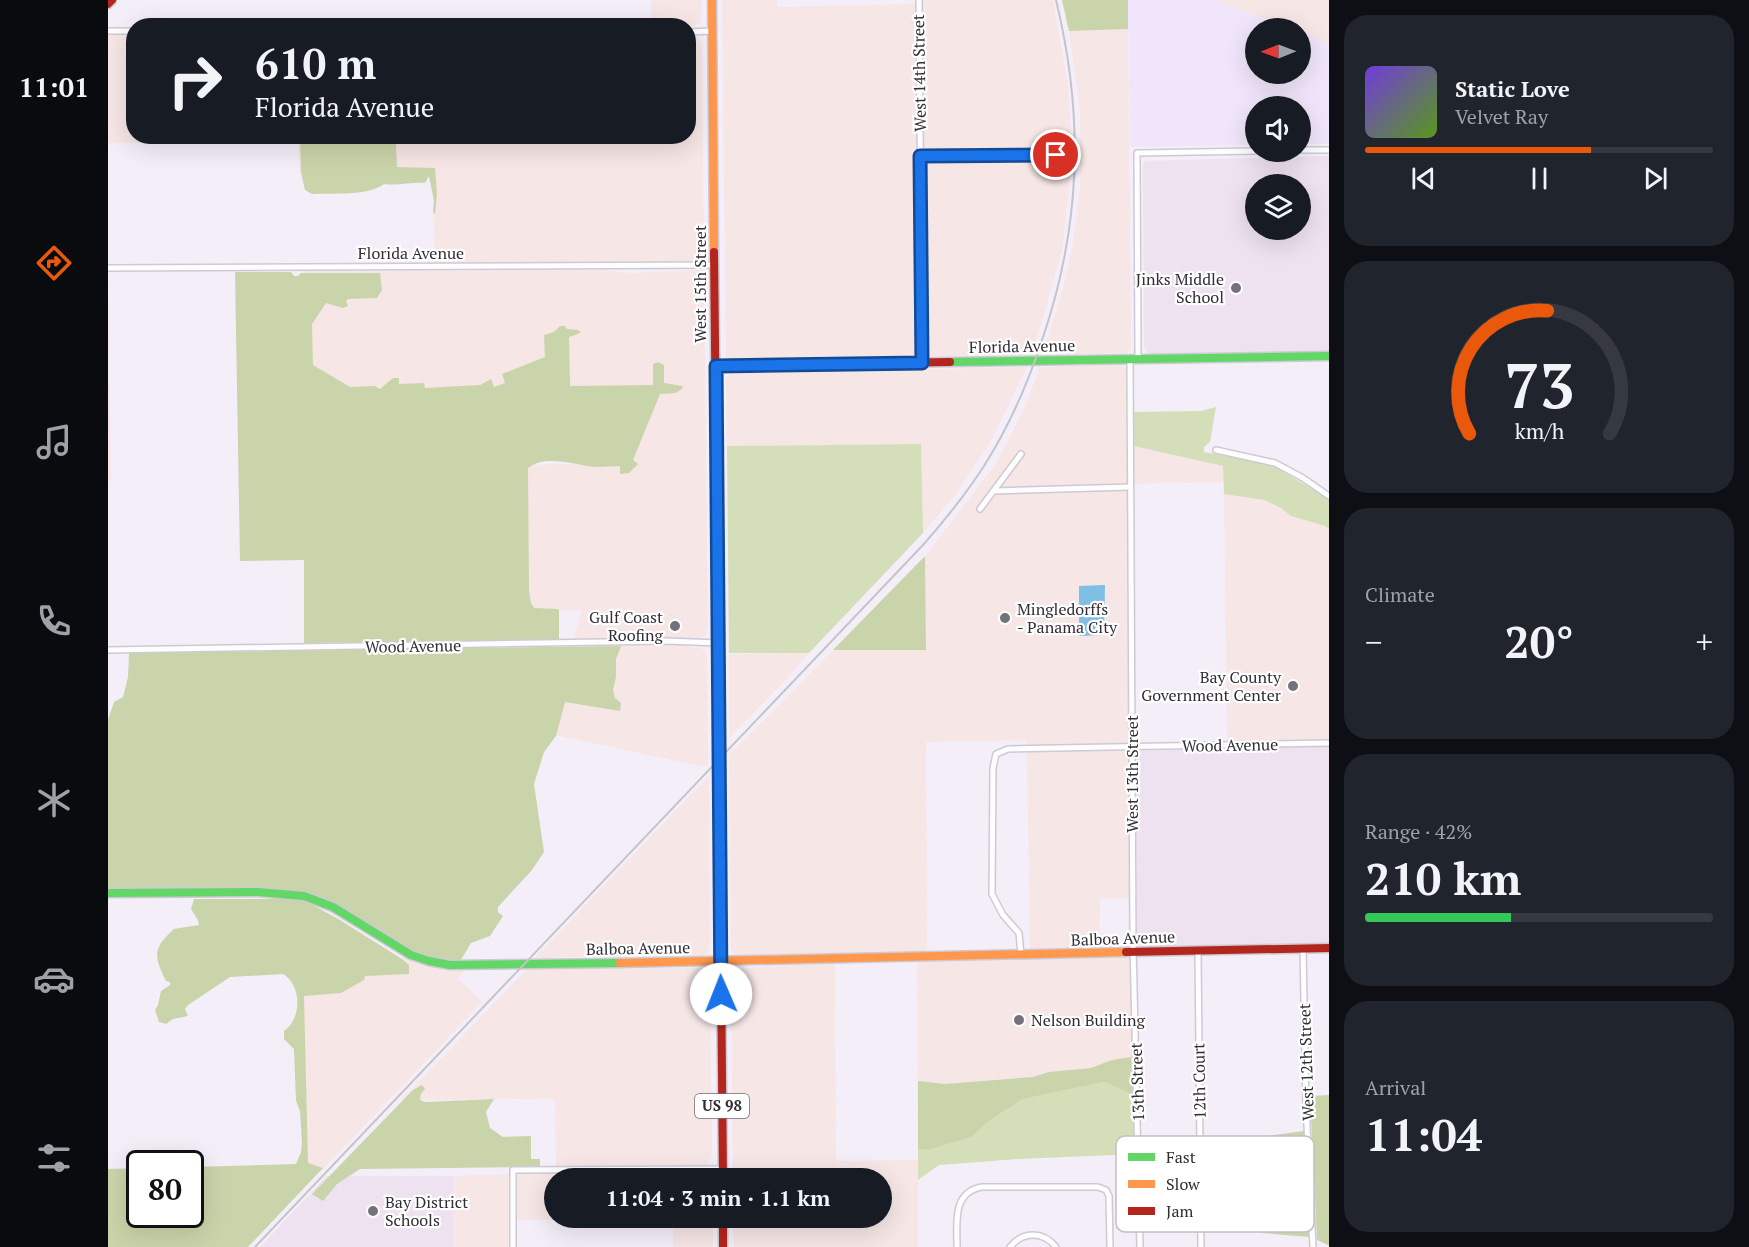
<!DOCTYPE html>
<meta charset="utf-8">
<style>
body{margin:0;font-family:"PT Serif",serif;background:#20242c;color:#f1f3f6;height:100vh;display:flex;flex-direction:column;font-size:22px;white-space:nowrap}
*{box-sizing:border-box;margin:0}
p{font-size:20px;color:#9ea1a6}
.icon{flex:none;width:33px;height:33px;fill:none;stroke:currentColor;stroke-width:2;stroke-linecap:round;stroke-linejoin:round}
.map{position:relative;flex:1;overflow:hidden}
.sheet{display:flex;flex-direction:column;gap:15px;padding:15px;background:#0d0f14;width:420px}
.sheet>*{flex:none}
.guide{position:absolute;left:18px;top:18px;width:570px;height:126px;border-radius:24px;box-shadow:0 6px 24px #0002;background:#171b24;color:#f1f3f6;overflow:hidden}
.needle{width:39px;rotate:269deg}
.controls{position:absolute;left:1137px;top:18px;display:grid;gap:12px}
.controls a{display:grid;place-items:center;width:66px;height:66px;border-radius:50%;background:#171b24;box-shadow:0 6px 24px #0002;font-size:30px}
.speed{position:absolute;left:18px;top:1150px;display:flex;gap:12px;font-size:30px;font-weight:700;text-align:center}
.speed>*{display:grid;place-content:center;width:78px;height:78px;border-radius:50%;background:#171b24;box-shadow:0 6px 24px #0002;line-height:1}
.speed .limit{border:3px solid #111;border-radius:9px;background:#fff;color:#111}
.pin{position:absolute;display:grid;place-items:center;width:51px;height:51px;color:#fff;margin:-26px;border:3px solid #fff;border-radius:50%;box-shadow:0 2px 6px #0007}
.me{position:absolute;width:66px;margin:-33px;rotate:359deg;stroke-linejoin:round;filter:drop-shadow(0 0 4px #0008)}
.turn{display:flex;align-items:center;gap:21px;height:126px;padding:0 30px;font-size:27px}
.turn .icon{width:78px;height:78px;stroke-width:2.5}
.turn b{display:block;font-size:42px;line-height:51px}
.big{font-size:45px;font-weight:700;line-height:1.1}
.sheet .card{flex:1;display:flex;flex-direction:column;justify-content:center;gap:9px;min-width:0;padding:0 21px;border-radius:24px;background:#20242c}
.sheet .dial{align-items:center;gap:0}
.dial svg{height:156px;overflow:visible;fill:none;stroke:#363941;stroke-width:7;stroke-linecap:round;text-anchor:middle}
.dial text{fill:#f1f3f6;stroke:none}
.song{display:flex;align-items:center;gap:18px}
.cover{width:72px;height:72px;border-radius:9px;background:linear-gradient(135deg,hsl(260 70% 55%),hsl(90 70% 35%))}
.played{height:6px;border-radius:3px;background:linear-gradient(90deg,#ea580c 65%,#363941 65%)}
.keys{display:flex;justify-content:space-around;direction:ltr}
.heat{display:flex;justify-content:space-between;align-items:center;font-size:33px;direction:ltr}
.charge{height:9px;border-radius:4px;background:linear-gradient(90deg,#34c759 42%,#363941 0)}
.trip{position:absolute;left:436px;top:1168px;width:348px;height:60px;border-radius:30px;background:#171b24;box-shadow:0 6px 24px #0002;font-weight:700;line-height:60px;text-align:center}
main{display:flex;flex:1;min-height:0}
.tabs{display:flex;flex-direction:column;width:108px;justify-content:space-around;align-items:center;background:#090b0e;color:#9ea1a6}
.tabs .icon{width:42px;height:42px}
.tabs .current{color:#ea580c}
.tabs b{font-size:27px;color:#f1f3f6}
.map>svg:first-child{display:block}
</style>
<main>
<nav class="tabs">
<b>11:01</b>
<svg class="icon current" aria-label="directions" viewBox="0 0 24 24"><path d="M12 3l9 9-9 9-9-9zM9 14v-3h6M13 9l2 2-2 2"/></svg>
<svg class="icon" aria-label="music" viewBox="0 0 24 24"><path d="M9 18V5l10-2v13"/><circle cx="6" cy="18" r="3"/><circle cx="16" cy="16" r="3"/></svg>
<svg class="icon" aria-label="phone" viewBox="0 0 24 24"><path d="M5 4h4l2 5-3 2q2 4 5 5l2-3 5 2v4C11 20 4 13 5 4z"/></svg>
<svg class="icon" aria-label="climate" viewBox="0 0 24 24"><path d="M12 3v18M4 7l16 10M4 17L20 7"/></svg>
<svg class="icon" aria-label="car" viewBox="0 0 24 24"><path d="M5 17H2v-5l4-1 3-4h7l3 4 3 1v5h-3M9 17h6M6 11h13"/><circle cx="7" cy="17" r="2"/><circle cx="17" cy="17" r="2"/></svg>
<svg class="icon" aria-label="filters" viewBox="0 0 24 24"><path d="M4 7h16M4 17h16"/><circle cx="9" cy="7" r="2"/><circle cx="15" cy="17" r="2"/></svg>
</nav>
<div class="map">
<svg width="1221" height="1247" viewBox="0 0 1221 1247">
<rect width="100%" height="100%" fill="#f4eef9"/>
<g fill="#f6e6e6">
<polygon points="543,0 594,0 593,22 581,28 580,26 543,25"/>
<polygon points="614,0 669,0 669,7 807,4 810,357 624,360 618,357"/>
<polygon points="815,0 945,0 960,86 963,135 962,181 954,251 924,355 818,356 816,160 952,158 951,151 816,153"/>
<polygon points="1104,0 1221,0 1221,42 1193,33 1192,28 1181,28"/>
<polygon points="1020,29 1023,349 1018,353 935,354 958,278 965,242 972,187 972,111 961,31"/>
<polygon points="0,34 25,34 26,136 580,136 581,35 590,37 594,44 596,256 589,261 327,264 325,173 192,175 190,141 0,143"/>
<polygon points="493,270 524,273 592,270 596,274 600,628 598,634 593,638 466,639 474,610 417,610 415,465 518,463 197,394 196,271"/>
<polygon points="0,272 3,481 0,481"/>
<polygon points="1012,365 1018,368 1019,372 1021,898 992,899 991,950 922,951 919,740 818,742 819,953 626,955 623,951 621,755 725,650 818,650 817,556 888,464 918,405 932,367"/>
<polygon points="919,367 881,444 848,494 815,533 813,444 619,446 618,378 622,373"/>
<polygon points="1026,446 1115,466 1115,482 1026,484"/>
<polygon points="1116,494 1156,500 1173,508 1183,516 1217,526 1221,529 1221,740 1119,741"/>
<polygon points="572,645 595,649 599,653 600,764 597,767 442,734 465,647"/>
<polygon points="701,653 683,674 621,738 621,654"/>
<polygon points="601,776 602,945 600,953 595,956 458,957 426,959"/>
<polygon points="1018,956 1023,961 1029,1154 810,1160 810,1247 626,1247 625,1218 774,1218 774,1179 625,1179 623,974 626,969 725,963 727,968 728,1161 810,1160 809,961"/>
<polygon points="295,957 329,967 358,969 350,979 374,1002 215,1169 200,1169 195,971 296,970"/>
<polygon points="594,968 602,973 604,1156 599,1165 448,1166 447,1099 293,1100 419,969"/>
<polygon points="414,1172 599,1173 604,1179 447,1179 447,1218 605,1218 605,1247 565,1247 565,1219 408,1220 408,1181 410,1174"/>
<polygon points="402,1174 402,1247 345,1247 345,1176"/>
</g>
<polygon fill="#f0e5fa" points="1020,0 1104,0 1181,28 1148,28 1148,74 1192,74 1193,33 1221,42 1221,144 1193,144 1192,106 1148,106 1147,145 1022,147"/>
<g fill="#eee1f0" fill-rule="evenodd">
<path d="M1221,156V353L1043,355L1040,353L1036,346L1035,165L1037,161ZM1148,184H1192V230H1148Z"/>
<polygon points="1221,746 1221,944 1037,948 1031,945 1029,939 1028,757 1031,751"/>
<polygon points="219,1176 345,1176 345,1247 152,1247"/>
</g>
<g fill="#d4deb9">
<polygon points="1108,407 1102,442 1096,447 1096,452 1164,465 1221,499 1221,529 1217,526 1183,516 1173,508 1156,500 1116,494 1115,466 1026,446 1026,412 1093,411"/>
<polygon points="813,444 815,533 701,653 621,653 619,446"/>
<polygon points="996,1082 1025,1095 1029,1154 910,1159 831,1165 810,1180 810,1149 821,1150 863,1137 885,1118 915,1099"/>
</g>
<g fill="#cad4aa">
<polygon points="954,0 1020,0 1020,29 961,31"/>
<path d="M192,137H290L288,146L289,167L327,168L329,194L327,214L325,212L326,201L321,176L317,183C304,182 289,186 276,184C262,196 223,193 204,194L197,190L193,172Z"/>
<path d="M127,272H183L186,276H190L193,273H272L274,290L269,298L240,299L238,301L240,306L235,308L218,303L204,324L205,365L242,387L267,386L272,389L285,378H291V384L316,383L317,388L372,385L383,379L386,387L397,383L394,374L437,357L436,335L446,332L452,326H457L459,329L470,330L473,332L470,334L461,337L462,386L545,385V364L550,362L556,365V383L574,386L575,388L568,393L552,394L525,460L530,464L521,473L512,474V466C504,466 495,467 487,467C467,465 437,454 420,468L421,591L423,603L426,608L449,609L451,610V640L196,643V560L132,561Z"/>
<polygon points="817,556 818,650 725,650"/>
<polygon points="513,646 508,659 508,677 505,690 507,698 513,703 512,711 457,702 448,736 436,752 426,784 436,852 424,870 390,907 390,912 395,916 382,936 363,943 353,960 338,961 318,957 294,947 226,904 150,888 0,889 0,720 6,702 15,697 20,677 21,653"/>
<path d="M86,899H194L232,920L294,959L301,965V974L257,976L256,980L233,993L196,996L200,1163L215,1168L140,1247H0V1169L31,1168L32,1215H82L83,1167L188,1164L193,1152L194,1143L192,1111L188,1101L186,1049L176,1039V1031C194,1019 194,985 175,974L122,977L80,1005L77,1009L80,1016L65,1019L58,1024L51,1022L47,1010L50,1005L53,991L62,985V982L58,981C46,956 44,949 66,929L91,925L90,920L83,909Z"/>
<polygon points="1023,1057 1025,1095 996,1082 915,1099 885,1118 863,1137 821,1150 810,1149 810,1081 837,1084 925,1077 941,1072 983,1068 1004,1060"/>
<polygon points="314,1085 317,1089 313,1094 312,1100 317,1102 386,1099 378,1112 382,1128 395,1137 423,1136 423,1159 432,1159 432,1167 252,1169 229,1184 215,1201 204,1194 305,1090"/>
<polygon points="1221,1095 1221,1245 1220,1245 1209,1240 1202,1096"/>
<polygon points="1196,1131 1201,1237 1154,1233 1151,1137"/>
</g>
<polygon fill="#7fbee5" points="997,585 996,635 971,636 971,586"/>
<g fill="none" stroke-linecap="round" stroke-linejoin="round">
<defs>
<g id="street">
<polyline points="811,0 814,363"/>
<polyline points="0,31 26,31"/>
<polyline points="580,32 605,31"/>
<polyline points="1192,150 1221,150"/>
<polyline points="812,156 948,155"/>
<polyline points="0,268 607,265"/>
<polyline points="1022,359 1025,944 1032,1247"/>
<polyline points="1030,359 1029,153 1148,151"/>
<polyline points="1108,450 1167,463 1195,478 1221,496"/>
<polyline points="886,491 1022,487"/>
<polyline points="872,509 913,454"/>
<polyline points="0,650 559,641 610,643"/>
<polyline points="1195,948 1198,1105 1205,1247"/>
<polyline points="1090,951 1093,1247"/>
<polyline points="913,955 911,933 895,915 884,894 885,768 888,754 900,749 1221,743"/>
<polyline points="405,1247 405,1170 614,1169"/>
<path d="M849,1247C849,1223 844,1192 874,1187H990L998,1190L1001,1196L1002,1247"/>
<path d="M902,1247C915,1231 935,1231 948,1247"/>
</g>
<g id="fast">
<polyline points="842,362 1221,356"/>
<polyline points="0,893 150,892 196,896 225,907 303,955 321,961 342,965 512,963"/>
</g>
<g id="slow">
<polyline points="604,0 606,252"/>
<polyline points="609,527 613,973"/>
<polyline points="512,963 1018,952"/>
</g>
<g id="jam">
<polyline points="0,4 4,0"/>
<polyline points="606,252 609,527"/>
<polyline points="608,366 842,362"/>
<polyline points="1018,952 1221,948"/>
<polyline points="613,973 615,1179"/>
<polyline points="615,1218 615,1247"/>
</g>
</defs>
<use href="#street" stroke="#cecad3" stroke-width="8"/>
<use href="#fast" stroke="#cecad3" stroke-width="11"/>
<use href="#slow" stroke="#cecad3" stroke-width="11"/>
<use href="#jam" stroke="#cecad3" stroke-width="11"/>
<use href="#street" stroke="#fdfcfe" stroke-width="5"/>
<use href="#fast" stroke="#63d668" stroke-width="8"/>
<use href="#slow" stroke="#ff974d" stroke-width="8"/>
<use href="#jam" stroke="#b3261e" stroke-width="8"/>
<path stroke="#c6c4c8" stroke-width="2" d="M147,1247L815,545C837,520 858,494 876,466C900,428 918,388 932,346C973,230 977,119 948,0"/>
</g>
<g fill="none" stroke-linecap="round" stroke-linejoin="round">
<defs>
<polyline id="route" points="613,994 608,366 814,363 812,156 948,155"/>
</defs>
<use href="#route" stroke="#114b97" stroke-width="15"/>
<use href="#route" stroke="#1a73e8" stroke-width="10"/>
</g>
<g fill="#75717a" stroke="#fff" stroke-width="2">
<circle cx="1128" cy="288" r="6"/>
<circle cx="897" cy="618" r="6"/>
<circle cx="567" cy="626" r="6"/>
<circle cx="1185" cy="686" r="6"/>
<circle cx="911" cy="1020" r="6"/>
<circle cx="265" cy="1211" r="6"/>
</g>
<g text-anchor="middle" stroke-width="4.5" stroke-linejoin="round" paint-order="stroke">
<rect fill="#fff" stroke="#6f6c72" stroke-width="1.5" x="587" y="1094" width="54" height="24" rx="4.5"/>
<g font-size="15" font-weight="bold" fill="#312d35">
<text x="614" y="1111">US 98</text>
</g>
<g font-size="16" fill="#312d35" stroke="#fff">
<text transform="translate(811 73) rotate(-91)" y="6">West 14th Street</text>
<text x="303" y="259">Florida Avenue</text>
<text transform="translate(592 284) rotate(-90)" y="6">West 15th Street</text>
<text transform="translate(914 346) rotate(-1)" y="6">Florida Avenue</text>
<text transform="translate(305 646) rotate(-1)" y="6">Wood Avenue</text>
<text transform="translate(1122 745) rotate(-1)" y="6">Wood Avenue</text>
<text transform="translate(1024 774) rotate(-90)" y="6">West 13th Street</text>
<text transform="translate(1015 938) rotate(-2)" y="6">Balboa Avenue</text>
<text transform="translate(530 948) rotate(-1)" y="6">Balboa Avenue</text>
<text transform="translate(1198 1062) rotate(-92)" y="6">West 12th Street</text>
<text transform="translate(1091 1081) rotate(-91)" y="6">12th Court</text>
<text transform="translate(1029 1082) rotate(-92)" y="6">13th Street</text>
</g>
<g font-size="16" fill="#312d35" stroke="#fff" text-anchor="end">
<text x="1116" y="285">Jinks Middle<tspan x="1116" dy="18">School</tspan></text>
<text x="909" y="615" text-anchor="start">Mingledorffs<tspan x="909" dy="18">- Panama City</tspan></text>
<text x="555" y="623">Gulf Coast<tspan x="555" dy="18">Roofing</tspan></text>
<text x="1173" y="683">Bay County<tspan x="1173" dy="18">Government Center</tspan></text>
<text x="923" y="1026" text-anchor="start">Nelson Building</text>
<text x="277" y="1208" text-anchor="start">Bay District<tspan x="277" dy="18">Schools</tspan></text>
</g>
</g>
<rect x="1008" y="1136" width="198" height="96" rx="9" fill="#fff" stroke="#c1c0c2" stroke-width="1.5"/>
<rect x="1020" y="1153" width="27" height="8" fill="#63d668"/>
<rect x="1020" y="1180" width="27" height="8" fill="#ff974d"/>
<rect x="1020" y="1207" width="27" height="8" fill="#b3261e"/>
<g font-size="16" fill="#312d35">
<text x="1058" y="1163">Fast</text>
<text x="1058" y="1190">Slow</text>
<text x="1058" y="1217">Jam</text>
</g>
</svg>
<div class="controls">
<a><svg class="needle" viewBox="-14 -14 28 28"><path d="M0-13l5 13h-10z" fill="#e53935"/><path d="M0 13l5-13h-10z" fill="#9ea1a6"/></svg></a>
<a><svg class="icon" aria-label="sound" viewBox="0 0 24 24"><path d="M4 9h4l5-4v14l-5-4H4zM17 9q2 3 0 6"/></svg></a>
<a><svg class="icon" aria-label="layers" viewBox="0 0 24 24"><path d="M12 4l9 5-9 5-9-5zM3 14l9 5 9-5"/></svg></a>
</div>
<div class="speed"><div class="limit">80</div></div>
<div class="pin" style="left:948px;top:155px;background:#d93025"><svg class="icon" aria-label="arrive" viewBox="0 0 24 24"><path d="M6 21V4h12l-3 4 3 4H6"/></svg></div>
<svg class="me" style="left:613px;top:994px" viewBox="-20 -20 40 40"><circle r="19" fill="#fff"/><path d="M0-13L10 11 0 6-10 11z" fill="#1a73e8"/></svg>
<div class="trip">11:04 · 3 min · 1.1 km</div>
<div class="guide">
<div class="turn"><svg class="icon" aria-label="right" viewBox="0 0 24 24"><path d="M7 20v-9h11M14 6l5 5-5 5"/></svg><div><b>610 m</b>Florida Avenue</div></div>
</div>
</div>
<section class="sheet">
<div class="card">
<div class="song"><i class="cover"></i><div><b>Static Love</b><p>Velvet Ray</p></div></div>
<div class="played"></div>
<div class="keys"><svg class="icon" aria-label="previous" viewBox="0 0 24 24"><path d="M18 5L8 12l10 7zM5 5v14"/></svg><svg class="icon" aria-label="pause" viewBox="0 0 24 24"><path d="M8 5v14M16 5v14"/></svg><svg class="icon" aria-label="next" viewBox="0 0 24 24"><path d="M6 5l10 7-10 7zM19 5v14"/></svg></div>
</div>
<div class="card dial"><svg viewBox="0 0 100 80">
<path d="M14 69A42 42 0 1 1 86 69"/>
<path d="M14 69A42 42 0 0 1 54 6" stroke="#ea580c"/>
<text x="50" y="56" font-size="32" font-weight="700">73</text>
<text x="50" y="72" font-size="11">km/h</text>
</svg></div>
<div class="card"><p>Climate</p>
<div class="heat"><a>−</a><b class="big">20°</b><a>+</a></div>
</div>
<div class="card"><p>Range · 42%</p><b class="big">210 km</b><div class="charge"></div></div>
<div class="card"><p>Arrival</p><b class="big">11:04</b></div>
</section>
</main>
